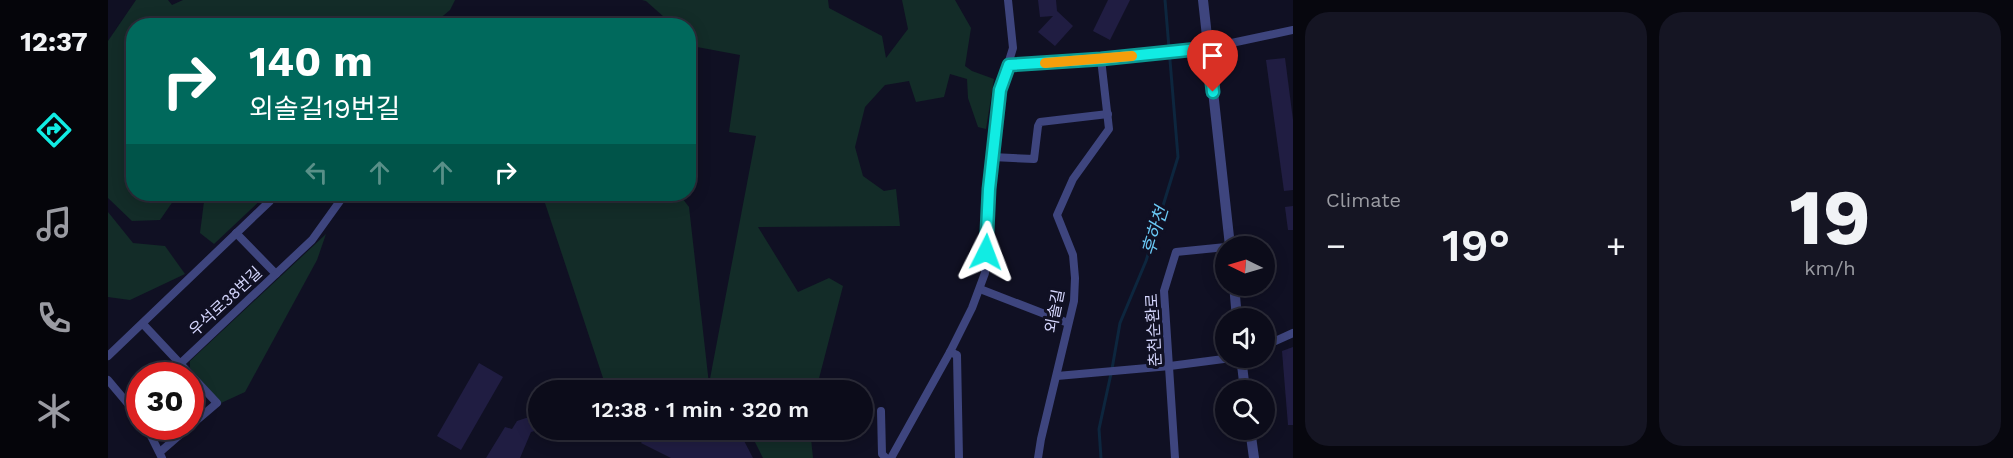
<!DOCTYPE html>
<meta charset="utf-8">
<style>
body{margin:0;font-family:"Work Sans","Noto Sans KR",sans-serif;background:#151523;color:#f1f3f6;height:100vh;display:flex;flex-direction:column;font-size:22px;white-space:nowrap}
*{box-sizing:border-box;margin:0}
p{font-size:20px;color:#9a9ba2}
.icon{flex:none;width:33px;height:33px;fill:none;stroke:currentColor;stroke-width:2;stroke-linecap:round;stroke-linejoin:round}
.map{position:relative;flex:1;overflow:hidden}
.drawer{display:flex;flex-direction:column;gap:12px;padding:12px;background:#07070e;width:720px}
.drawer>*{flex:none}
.guide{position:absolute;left:18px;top:18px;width:570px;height:183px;border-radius:24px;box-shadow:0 3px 15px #0003,0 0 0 2px #2c2c39;background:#00695c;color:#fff;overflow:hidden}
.needle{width:39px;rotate:275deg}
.fabs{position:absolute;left:1107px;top:236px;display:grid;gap:12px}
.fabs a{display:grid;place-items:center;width:60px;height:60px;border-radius:50%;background:#0c0c1a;box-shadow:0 3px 15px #0003,0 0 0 2px #2c2c39;font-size:30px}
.speed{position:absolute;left:18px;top:362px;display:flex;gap:12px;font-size:30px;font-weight:700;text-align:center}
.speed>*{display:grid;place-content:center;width:78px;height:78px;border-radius:50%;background:#0c0c1a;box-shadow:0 3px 15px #0003,0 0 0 2px #2c2c39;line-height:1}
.speed .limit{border:9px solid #d22;background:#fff;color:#111}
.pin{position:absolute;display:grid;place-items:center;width:51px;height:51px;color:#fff;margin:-62px -26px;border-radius:50% 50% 50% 0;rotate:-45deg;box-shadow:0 0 6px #0007}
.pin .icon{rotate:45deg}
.me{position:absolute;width:66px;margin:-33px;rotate:3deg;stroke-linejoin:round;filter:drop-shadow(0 0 4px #0008)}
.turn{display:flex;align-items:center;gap:21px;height:126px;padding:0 24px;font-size:27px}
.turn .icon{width:78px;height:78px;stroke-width:2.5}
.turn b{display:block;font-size:42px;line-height:51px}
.lanes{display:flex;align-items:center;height:57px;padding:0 24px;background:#0003;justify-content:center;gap:30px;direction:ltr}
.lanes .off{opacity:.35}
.big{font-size:45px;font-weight:600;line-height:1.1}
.drawer .widget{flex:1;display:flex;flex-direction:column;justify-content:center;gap:9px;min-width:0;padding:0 21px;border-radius:24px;background:#151523}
.drawer .dial{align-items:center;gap:0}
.dial b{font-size:78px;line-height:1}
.heat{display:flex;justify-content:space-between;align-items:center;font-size:33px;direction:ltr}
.drawer .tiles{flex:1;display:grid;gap:12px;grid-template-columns:repeat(2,1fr)}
.trip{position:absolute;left:420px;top:380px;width:345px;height:60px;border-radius:30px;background:#0c0c1a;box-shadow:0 3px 15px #0003,0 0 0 2px #2c2c39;font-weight:600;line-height:60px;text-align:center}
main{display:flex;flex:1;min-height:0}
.menu{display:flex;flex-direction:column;width:108px;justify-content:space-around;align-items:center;background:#05050a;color:#9a9ba2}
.menu .icon{width:42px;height:42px}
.menu .selected{color:#11ece3}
.menu b{font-size:27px;color:#f1f3f6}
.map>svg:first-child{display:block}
</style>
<main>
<nav class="menu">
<b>12:37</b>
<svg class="icon selected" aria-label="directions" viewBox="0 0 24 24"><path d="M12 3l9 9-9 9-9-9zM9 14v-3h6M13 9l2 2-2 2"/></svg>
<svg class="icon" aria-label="music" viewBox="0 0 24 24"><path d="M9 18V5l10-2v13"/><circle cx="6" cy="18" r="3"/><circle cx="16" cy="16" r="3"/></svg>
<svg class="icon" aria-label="phone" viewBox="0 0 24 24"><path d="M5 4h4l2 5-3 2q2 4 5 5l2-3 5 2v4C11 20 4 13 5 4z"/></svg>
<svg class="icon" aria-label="climate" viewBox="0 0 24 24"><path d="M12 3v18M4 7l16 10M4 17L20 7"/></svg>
</nav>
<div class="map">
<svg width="1185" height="458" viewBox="0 0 1185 458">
<rect width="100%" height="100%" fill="#101023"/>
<g fill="#132c28">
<polygon points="28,0 60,0 64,5 75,0 347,0 342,10 324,25 26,26 26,194 70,194 52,220 24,221 0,198 0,41"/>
<polygon points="534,0 720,0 721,8 774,36 778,58 800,29 794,0 847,0 863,28 857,66 864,71 886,79 878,129 870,127 860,98 859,79 842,74 836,97 808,102 801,81 777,85 757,107 747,147 755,176 776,191 788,189 792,226 650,227 690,292 721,278 735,286 708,390 499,390 434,194 543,194 545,197 558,194 571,194 581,207 601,384 648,136 621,132 632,55 589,47 581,39 580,26 565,25 538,1"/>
<polygon points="97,194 159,194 106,244 92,233"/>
<polygon points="0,212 25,243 57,246 77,274 22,300 0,297"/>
<polygon points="218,234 209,260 137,392 113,403 82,368 82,361"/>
<polygon points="637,429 702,429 705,458 655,458 641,430"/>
</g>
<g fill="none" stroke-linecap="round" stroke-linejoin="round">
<polyline stroke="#0d263e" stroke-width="3" points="993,458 991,429 1004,369 1012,323 1038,261 1070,157 1057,0"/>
</g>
<g fill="#201d42">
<polygon points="930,0 948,0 949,11 965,26 947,46 930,32 945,16 932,17"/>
<polygon points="1000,0 1022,0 1002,40 985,31"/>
<polygon points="1177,58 1185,120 1185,190 1176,191 1158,60"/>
<polygon points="1185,206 1185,230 1180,230 1177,207"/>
<polygon points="1185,347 1185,425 1180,425 1174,351"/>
<polygon points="371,363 395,377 353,450 329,436"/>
<polygon points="430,414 430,430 423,432 412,458 378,458 397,427 404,429 409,421"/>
<polygon points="543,429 596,429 616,441 633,435 645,458 563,458 533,443"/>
</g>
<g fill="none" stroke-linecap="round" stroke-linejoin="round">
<g stroke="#3e457e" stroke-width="8">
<polyline points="901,65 1076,51 1100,48 1185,30"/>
<polyline points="884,157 926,159 930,126 932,122 1000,114"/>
<polyline points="128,233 168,274"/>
<polyline points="872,289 960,323"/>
<polyline points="35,324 109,403 82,426"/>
<polyline points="1156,346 1185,333"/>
<polyline points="0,356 162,201 167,194"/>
<polyline points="73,363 204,240 237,194"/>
<polyline points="949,376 1062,366 1131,357"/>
<polyline points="0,380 32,418"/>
<polyline points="773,411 774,454 778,458"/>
<polyline points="38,426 54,458"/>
<polyline points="52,452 82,426"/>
<polyline points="783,458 842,352"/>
<polyline points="851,458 849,355 842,352 864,308 877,273 881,189 892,90 905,48 900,0"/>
<polyline points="930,458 933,439 966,301 967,278 965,255 949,215 965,179 1001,129 993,59"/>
<polyline points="1067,458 1056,291 1068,252 1118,247"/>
</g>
<g stroke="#3e457e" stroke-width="10">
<polyline points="1095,0 1122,246"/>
<polyline points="1126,285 1129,318"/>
<polyline points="1133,357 1137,390"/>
<polyline points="1142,429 1146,458"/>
</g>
</g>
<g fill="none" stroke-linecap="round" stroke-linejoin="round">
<defs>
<polyline id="route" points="878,252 881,189 892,90 901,65 993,59 1100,48 1105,92"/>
</defs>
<use href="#route" stroke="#0b9994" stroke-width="15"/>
<use href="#route" stroke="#11ece3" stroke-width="10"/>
<polyline stroke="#f59e0b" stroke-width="10" points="937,63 1024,56"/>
</g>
<g text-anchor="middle" stroke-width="6" stroke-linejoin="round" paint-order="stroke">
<g font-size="16" fill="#d4d5fc" stroke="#101023">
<text transform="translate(117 301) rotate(-43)" y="6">우석로38번길</text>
<text transform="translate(946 311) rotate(-79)" y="6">외솔길</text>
<text transform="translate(1045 330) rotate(-93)" y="6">춘천순환로</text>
</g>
<g font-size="18" font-style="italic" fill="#6ac8f4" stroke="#101023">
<text transform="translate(1047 231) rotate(-73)" y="6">후하천</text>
</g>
</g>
</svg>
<div class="fabs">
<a><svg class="needle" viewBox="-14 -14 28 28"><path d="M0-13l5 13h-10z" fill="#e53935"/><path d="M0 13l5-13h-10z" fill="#9a9ba2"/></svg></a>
<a><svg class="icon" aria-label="sound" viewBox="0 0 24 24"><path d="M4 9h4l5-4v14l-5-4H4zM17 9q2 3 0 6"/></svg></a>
<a><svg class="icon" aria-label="search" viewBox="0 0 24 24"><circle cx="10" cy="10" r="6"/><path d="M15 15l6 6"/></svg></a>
</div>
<div class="speed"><div class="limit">30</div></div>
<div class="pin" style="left:1105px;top:92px;background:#d93025"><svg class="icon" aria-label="arrive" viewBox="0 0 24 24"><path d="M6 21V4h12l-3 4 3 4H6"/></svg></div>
<svg class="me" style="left:878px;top:252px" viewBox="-20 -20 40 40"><path d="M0-17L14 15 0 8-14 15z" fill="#11ece3" stroke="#fff" stroke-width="4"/></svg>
<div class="trip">12:38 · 1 min · 320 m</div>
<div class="guide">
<div class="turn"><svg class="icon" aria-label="right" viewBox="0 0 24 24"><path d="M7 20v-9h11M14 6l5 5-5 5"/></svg><div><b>140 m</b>외솔길19번길</div></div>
<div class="lanes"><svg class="icon off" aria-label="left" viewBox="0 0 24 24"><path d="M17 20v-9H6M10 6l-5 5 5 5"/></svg><svg class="icon off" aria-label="ahead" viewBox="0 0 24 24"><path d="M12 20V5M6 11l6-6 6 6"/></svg><svg class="icon off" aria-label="ahead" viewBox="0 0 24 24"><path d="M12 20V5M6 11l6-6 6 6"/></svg><svg class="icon" aria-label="right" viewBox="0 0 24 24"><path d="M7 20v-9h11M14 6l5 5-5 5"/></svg></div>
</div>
</div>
<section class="drawer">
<div class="tiles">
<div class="widget"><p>Climate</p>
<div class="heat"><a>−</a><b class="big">19°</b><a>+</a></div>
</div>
<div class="widget dial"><b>19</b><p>km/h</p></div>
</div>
</section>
</main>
